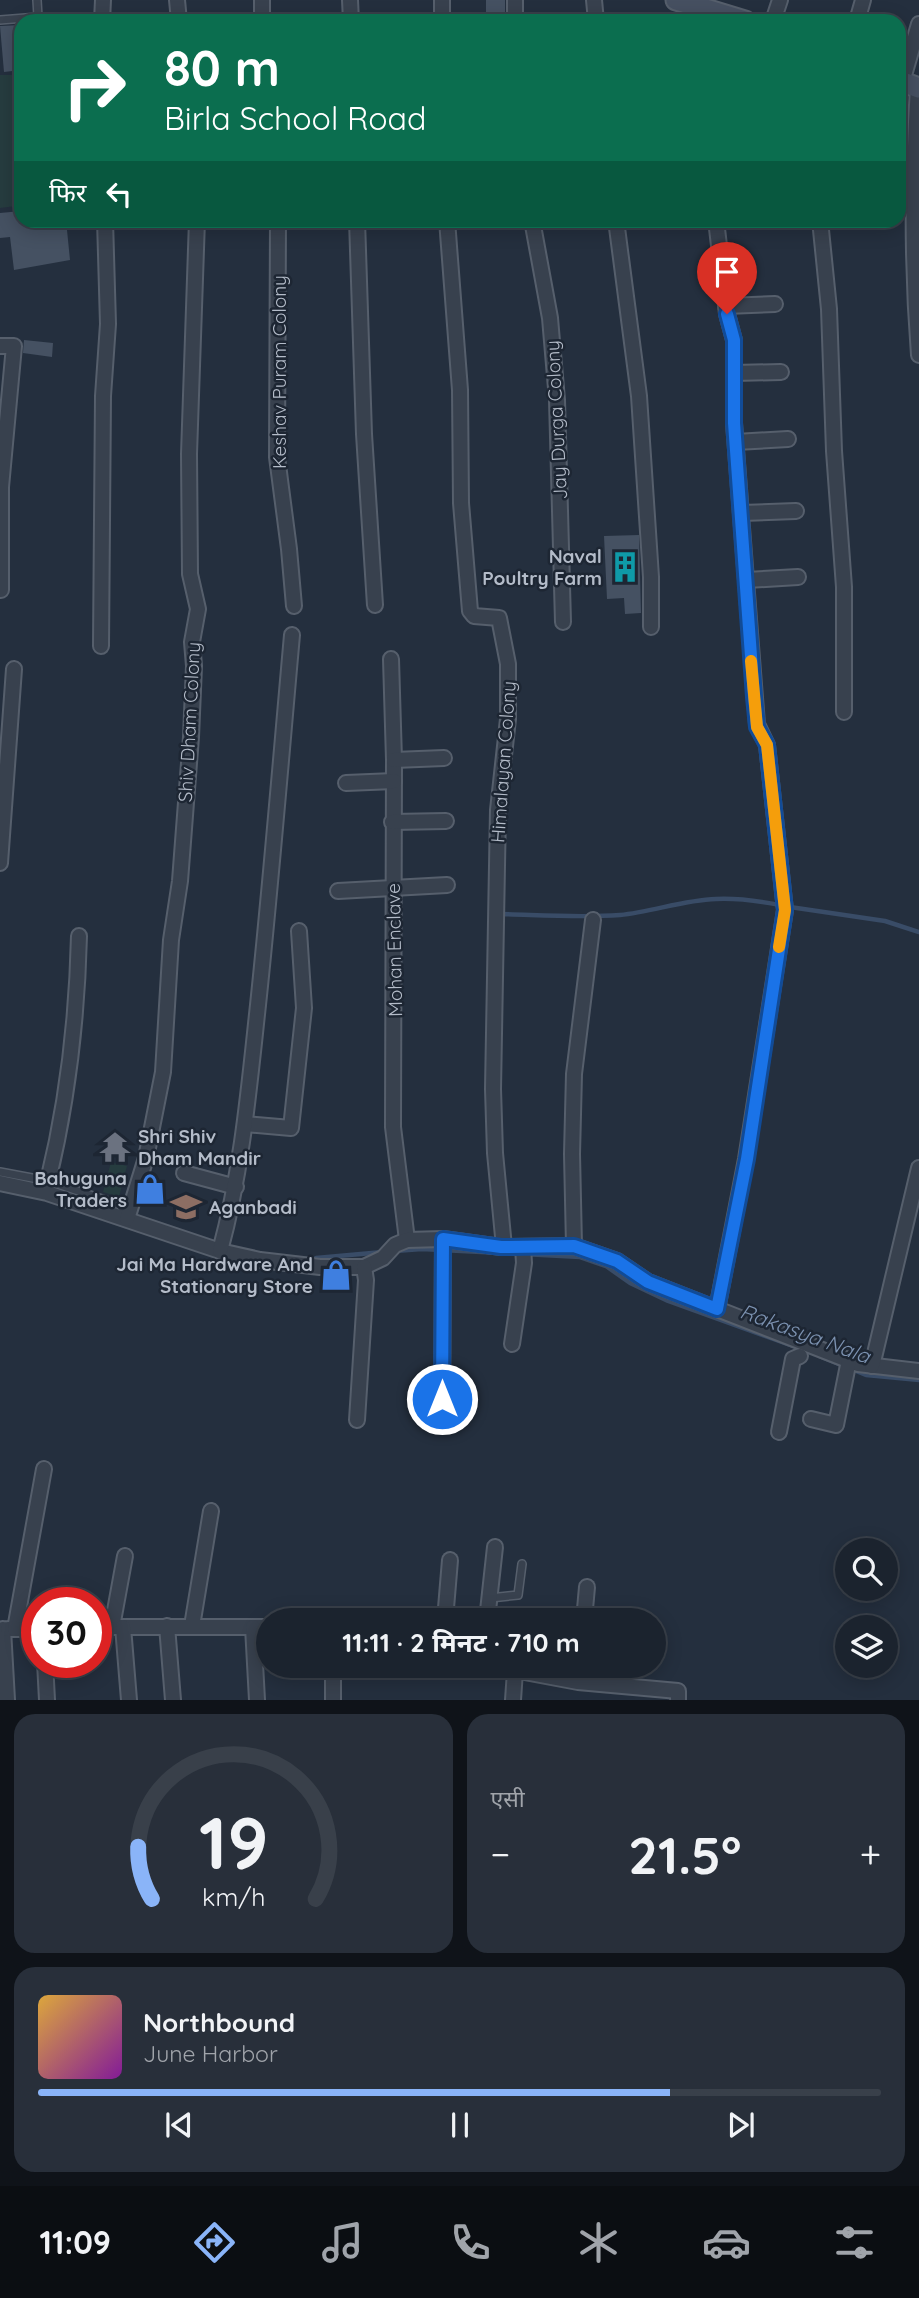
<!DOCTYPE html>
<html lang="hi">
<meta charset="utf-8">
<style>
body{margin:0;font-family:Quicksand,"Noto Sans Devanagari",sans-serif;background:#282f3a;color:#f1f3f6;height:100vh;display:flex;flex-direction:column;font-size:26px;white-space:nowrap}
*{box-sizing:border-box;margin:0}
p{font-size:23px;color:#a0a4aa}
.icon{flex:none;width:38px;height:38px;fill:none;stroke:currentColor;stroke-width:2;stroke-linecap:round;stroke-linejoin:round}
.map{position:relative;height:1700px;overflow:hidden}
.side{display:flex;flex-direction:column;gap:14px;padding:14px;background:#0f1319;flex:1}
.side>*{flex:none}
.guide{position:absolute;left:14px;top:14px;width:892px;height:214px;border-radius:21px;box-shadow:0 4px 18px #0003,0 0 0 2px #39404a;background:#0b6e4f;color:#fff;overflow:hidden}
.buttons{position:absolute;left:835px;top:1538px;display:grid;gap:14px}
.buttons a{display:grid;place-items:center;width:63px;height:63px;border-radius:50%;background:#1b232e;box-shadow:0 4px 18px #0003,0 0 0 2px #39404a;font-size:35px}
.speed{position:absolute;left:21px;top:1587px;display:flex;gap:14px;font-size:35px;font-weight:700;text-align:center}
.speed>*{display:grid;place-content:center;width:91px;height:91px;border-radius:50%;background:#1b232e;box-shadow:0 4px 18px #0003,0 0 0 2px #39404a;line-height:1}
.speed .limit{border:10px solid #d22;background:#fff;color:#111}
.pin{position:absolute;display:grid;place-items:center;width:60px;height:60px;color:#fff;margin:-72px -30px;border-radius:50% 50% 50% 0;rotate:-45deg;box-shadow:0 0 7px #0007}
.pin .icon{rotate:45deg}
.me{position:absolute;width:77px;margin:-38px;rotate:0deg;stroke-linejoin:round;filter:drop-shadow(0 0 5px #0008)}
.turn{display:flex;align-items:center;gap:24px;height:147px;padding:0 35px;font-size:32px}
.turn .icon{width:91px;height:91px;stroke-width:2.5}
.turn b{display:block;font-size:49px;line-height:60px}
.then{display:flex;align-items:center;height:66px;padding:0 35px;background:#0003;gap:14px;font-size:26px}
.big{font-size:52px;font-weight:700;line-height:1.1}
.side .card{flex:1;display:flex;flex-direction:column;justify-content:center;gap:10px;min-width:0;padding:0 24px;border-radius:21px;background:#282f3a}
.side .dial{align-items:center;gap:0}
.dial svg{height:182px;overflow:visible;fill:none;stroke:#39404a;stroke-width:7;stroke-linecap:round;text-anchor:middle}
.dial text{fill:#f1f3f6;stroke:none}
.song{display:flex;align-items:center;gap:21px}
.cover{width:84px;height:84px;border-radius:10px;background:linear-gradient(135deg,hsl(40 70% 55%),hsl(290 70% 35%))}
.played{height:7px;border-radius:4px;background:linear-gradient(90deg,#8ab4f8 75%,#39404a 75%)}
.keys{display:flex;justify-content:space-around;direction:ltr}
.heat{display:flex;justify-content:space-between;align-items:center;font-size:38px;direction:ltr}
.side .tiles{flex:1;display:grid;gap:14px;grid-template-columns:1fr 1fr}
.card:last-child{grid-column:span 2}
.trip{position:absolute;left:256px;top:1608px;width:410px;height:70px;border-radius:35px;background:#1b232e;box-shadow:0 4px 18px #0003,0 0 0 2px #39404a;font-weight:700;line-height:70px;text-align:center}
.dock{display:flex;height:112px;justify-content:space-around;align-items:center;background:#0b0e12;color:#a0a4aa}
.dock .icon{width:49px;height:49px}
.dock .selected{color:#8ab4f8}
.dock b{font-size:32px;color:#f1f3f6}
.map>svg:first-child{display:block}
</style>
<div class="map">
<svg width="919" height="1700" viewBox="0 0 919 1700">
<rect width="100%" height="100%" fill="#242f3e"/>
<g fill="#263c3f">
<polygon points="0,75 21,75 21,211 17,212 16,206 0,208"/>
<polygon points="111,1162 127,1166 119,1197 103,1192"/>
</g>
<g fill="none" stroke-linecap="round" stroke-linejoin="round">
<g stroke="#394c67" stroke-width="4.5">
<polyline points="790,907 885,921 919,932"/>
<path d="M500,914C540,915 580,918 620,915C652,912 683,900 716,899C737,898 759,901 780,905"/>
<polyline points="395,1251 422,1249 580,1257 606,1266 630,1283 668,1301 804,1350"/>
<polyline points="316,1258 383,1252"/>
<polyline points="819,1356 866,1375 919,1380"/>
</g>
</g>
<g fill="#455162">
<rect x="486" y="0" width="19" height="16"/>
<polygon points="21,25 21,70 4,72 0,26"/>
<polygon points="21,211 21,220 66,220 70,260 14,270 10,237 0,238 0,213"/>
<polygon points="24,340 53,343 52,357 23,353"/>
<polygon points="639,535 641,613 625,614 624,598 607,599 604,536"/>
</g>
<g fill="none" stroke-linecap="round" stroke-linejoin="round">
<defs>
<g id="lane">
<polyline points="0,20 38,17 37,0"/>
<polyline points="0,1172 48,1181 120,1205 126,1215"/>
<polyline points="490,1598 518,1595 522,1564"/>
</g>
<g id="street">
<polyline points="177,0 179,21"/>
<polyline points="262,0 262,21"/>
<polyline points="350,0 351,21"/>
<polyline points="515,0 515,21"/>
<polyline points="594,0 596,21"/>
<polyline points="102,21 103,0"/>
<polyline points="442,21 442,0"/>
<polyline points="773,21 780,0"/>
<polyline points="857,21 863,0"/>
<polyline points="902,82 919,24"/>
<path d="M918,88C912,178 912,266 919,355"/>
<polyline points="278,220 277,457 289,549 294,606"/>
<polyline points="357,220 364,434 375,605"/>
<polyline points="447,220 460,390 461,503 470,611 474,616 499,618 508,664 508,719 498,810 493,1089 495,1153 504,1247"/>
<polyline points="532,220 550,318 557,400 563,622"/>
<polyline points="616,220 639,396 651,577 651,627"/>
<polyline points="716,220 727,314 734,340 734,423 757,724 767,745 785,910 746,1159 717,1309"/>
<polyline points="820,220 829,309 834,451 844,587 844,712"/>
<polyline points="726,306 775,304"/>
<polyline points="0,346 14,346 1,487 1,590"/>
<polyline points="734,373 781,372"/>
<polyline points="736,442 788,439"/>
<polyline points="742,513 796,511"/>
<polyline points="747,580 798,577"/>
<polyline points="101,646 103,396 108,324 105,220"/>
<polyline points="391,659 394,760 393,1127 407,1240"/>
<polyline points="394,760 444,758"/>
<polyline points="346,783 394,781"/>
<polyline points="392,822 446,821"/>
<polyline points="0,863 14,669"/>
<polyline points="338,891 447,885"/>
<polyline points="245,1124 291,1128 304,1008 299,931"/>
<polyline points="184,1173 236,1187"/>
<path d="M48,1181C68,1099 77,1021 79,936"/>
<polyline points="0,1183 47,1193 220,1251 260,1260 320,1267 364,1267 383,1258 395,1245 407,1240 443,1239 501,1247 574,1246 617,1261 648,1282 858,1364 919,1371"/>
<polyline points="127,1219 146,1158 163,1072 171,940 180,881 191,737 194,666 192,642 198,609 190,574 189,454 197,220"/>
<polyline points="574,1246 572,1154 574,1074 593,920"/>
<path d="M220,1251C242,1170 249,1088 258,1005C271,882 281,758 292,635"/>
<polyline points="512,1344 524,1263 523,1247"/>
<polyline points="872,1366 919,1168"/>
<polyline points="811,1419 836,1425 849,1360"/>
<polyline points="357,1420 366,1280 364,1267"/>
<polyline points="442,1425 443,1239"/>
<polyline points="779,1432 793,1359 800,1356"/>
<polyline points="445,1620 450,1560"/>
<polyline points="487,1620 495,1547"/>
<polyline points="584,1620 587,1587"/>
<polyline points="167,1626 173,1700"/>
<polyline points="192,1626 211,1511"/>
<polyline points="96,1627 268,1627"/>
<polyline points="112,1627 125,1556"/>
<polyline points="123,1627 129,1700"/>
<polyline points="253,1627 257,1700"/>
<polyline points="3,1629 7,1700"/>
<polyline points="8,1629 37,1629"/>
<polyline points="15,1629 44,1469"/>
<polyline points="45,1662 47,1700"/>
<polyline points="333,1666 333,1700"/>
<polyline points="493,1666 578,1682 678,1691 678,1700"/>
<polyline points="513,1700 515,1671"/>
</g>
<g id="secondary">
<polyline points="676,0 745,21"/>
<polyline points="900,81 919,88"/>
</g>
</defs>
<use href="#lane" stroke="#565f6c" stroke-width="10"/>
<use href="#street" stroke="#565f6c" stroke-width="18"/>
<use href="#secondary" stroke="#565f6c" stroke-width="23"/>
<use href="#lane" stroke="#38414e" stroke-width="7"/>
<use href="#street" stroke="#38414e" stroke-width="14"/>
<use href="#secondary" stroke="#465061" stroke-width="19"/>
</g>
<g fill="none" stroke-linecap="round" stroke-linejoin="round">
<defs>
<polyline id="route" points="442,1399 443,1239 501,1247 574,1246 617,1261 648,1282 717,1309 747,1159 785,910 767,745 757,727 754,697 734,423 734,340 727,314"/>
</defs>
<use href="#route" stroke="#114b97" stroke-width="18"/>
<use href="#route" stroke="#1a73e8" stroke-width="12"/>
<polyline stroke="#f59e0b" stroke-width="12" points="751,661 757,727 767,745 785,910 779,947"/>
</g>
<defs>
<symbol id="building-bare" viewBox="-9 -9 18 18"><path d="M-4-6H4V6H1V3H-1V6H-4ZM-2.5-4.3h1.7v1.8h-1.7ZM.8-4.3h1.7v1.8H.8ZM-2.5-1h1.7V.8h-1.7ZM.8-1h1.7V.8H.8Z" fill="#0f9aa8" stroke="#1d2633" stroke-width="2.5" paint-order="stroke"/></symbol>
<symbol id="temple-bare" viewBox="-9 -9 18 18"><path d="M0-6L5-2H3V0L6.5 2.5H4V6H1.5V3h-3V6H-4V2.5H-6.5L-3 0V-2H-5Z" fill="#6b7280" stroke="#1d2633" stroke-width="2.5" paint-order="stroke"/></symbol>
<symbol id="shop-bare" viewBox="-9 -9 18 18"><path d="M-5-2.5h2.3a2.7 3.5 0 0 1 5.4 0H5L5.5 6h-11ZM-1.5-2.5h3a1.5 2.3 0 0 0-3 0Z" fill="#3f7fe0" stroke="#1d2633" stroke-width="2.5" paint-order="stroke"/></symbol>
<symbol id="school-bare" viewBox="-9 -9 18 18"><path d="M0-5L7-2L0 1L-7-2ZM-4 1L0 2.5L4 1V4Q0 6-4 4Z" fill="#8d6e63" stroke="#1d2633" stroke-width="2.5" paint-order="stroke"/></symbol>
</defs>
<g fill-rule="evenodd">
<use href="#building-bare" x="603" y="545" width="44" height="44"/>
<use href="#temple-bare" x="93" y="1125" width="44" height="44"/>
<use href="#shop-bare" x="128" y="1167" width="44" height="44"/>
<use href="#school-bare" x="164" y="1185" width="44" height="44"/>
<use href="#shop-bare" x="314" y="1253" width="44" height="44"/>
</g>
<g text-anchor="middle" stroke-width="5" stroke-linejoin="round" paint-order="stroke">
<g font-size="19" fill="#b4bcc9" stroke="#1d2633">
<text transform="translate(279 372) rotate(-90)" y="7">Keshav Puram Colony</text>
<text transform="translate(556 420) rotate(-93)" y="7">Jay Durga Colony</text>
<text transform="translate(189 722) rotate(-87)" y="7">Shiv Dham Colony</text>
<text transform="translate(503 762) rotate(-86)" y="7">Himalayan Colony</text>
<text transform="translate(394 950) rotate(-91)" y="7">Mohan Enclave</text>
</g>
<g font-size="19" font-weight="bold" fill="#b4bcc9" stroke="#1d2633" text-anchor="end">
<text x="602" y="563">Naval<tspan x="602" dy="22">Poultry Farm</tspan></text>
<text x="138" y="1143" text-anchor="start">Shri Shiv<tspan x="138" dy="22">Dham Mandir</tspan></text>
<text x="127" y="1185">Bahuguna<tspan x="127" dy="22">Traders</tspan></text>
<text x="209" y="1214" text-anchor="start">Aganbadi</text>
<text x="313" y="1271">Jai Ma Hardware And<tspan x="313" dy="22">Stationary Store</tspan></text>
</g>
<g font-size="21" font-style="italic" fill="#7c92b1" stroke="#1d2633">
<text transform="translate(805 1334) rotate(20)" y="7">Rakasya Nala</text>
</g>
</g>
</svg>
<div class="buttons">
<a><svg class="icon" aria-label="search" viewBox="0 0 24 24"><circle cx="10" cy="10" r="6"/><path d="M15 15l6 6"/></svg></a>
<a><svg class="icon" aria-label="layers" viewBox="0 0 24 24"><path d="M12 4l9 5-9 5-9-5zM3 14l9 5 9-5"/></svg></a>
</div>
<div class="speed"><div class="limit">30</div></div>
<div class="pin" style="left:727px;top:314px;background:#d93025"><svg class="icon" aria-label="arrive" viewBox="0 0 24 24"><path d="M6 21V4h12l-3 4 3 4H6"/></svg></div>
<svg class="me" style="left:442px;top:1399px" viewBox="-20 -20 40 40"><circle r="17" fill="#1a73e8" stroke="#fff" stroke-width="3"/><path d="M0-11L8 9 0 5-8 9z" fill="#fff"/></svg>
<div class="trip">11:11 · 2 मिनट · 710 m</div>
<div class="guide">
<div class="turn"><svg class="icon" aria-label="right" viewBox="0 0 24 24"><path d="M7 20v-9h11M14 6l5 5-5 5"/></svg><div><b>80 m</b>Birla School Road</div></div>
<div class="then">फिर<svg class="icon" aria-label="left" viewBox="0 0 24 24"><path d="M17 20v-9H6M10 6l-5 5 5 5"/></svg></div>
</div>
</div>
<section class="side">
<div class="tiles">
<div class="card dial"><svg viewBox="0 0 100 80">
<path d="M14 69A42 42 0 1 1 86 69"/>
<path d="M14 69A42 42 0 0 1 8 46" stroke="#8ab4f8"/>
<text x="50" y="56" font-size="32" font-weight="700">19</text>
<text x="50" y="72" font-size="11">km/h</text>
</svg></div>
<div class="card"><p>एसी</p>
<div class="heat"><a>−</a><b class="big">21.5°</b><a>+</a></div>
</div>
<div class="card">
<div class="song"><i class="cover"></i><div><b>Northbound</b><p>June Harbor</p></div></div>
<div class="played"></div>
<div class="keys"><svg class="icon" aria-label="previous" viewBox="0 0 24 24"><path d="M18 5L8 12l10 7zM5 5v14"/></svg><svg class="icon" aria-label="pause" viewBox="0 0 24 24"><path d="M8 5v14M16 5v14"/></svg><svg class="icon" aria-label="next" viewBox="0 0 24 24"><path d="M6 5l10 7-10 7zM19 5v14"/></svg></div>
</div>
</div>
</section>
<nav class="dock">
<b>11:09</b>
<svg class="icon selected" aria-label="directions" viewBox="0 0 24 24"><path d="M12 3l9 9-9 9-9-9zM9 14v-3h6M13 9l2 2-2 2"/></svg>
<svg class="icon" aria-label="music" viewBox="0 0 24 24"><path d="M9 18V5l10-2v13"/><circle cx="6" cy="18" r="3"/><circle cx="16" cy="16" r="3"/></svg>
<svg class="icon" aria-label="phone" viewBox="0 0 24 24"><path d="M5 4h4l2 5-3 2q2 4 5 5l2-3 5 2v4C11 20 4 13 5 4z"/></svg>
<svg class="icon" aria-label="climate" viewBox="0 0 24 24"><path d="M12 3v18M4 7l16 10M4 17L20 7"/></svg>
<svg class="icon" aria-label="car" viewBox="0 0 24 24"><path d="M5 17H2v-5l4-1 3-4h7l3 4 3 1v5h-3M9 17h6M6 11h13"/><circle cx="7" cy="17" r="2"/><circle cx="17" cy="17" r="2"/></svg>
<svg class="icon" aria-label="filters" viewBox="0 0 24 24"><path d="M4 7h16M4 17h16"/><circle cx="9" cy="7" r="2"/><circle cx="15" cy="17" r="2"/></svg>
</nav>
